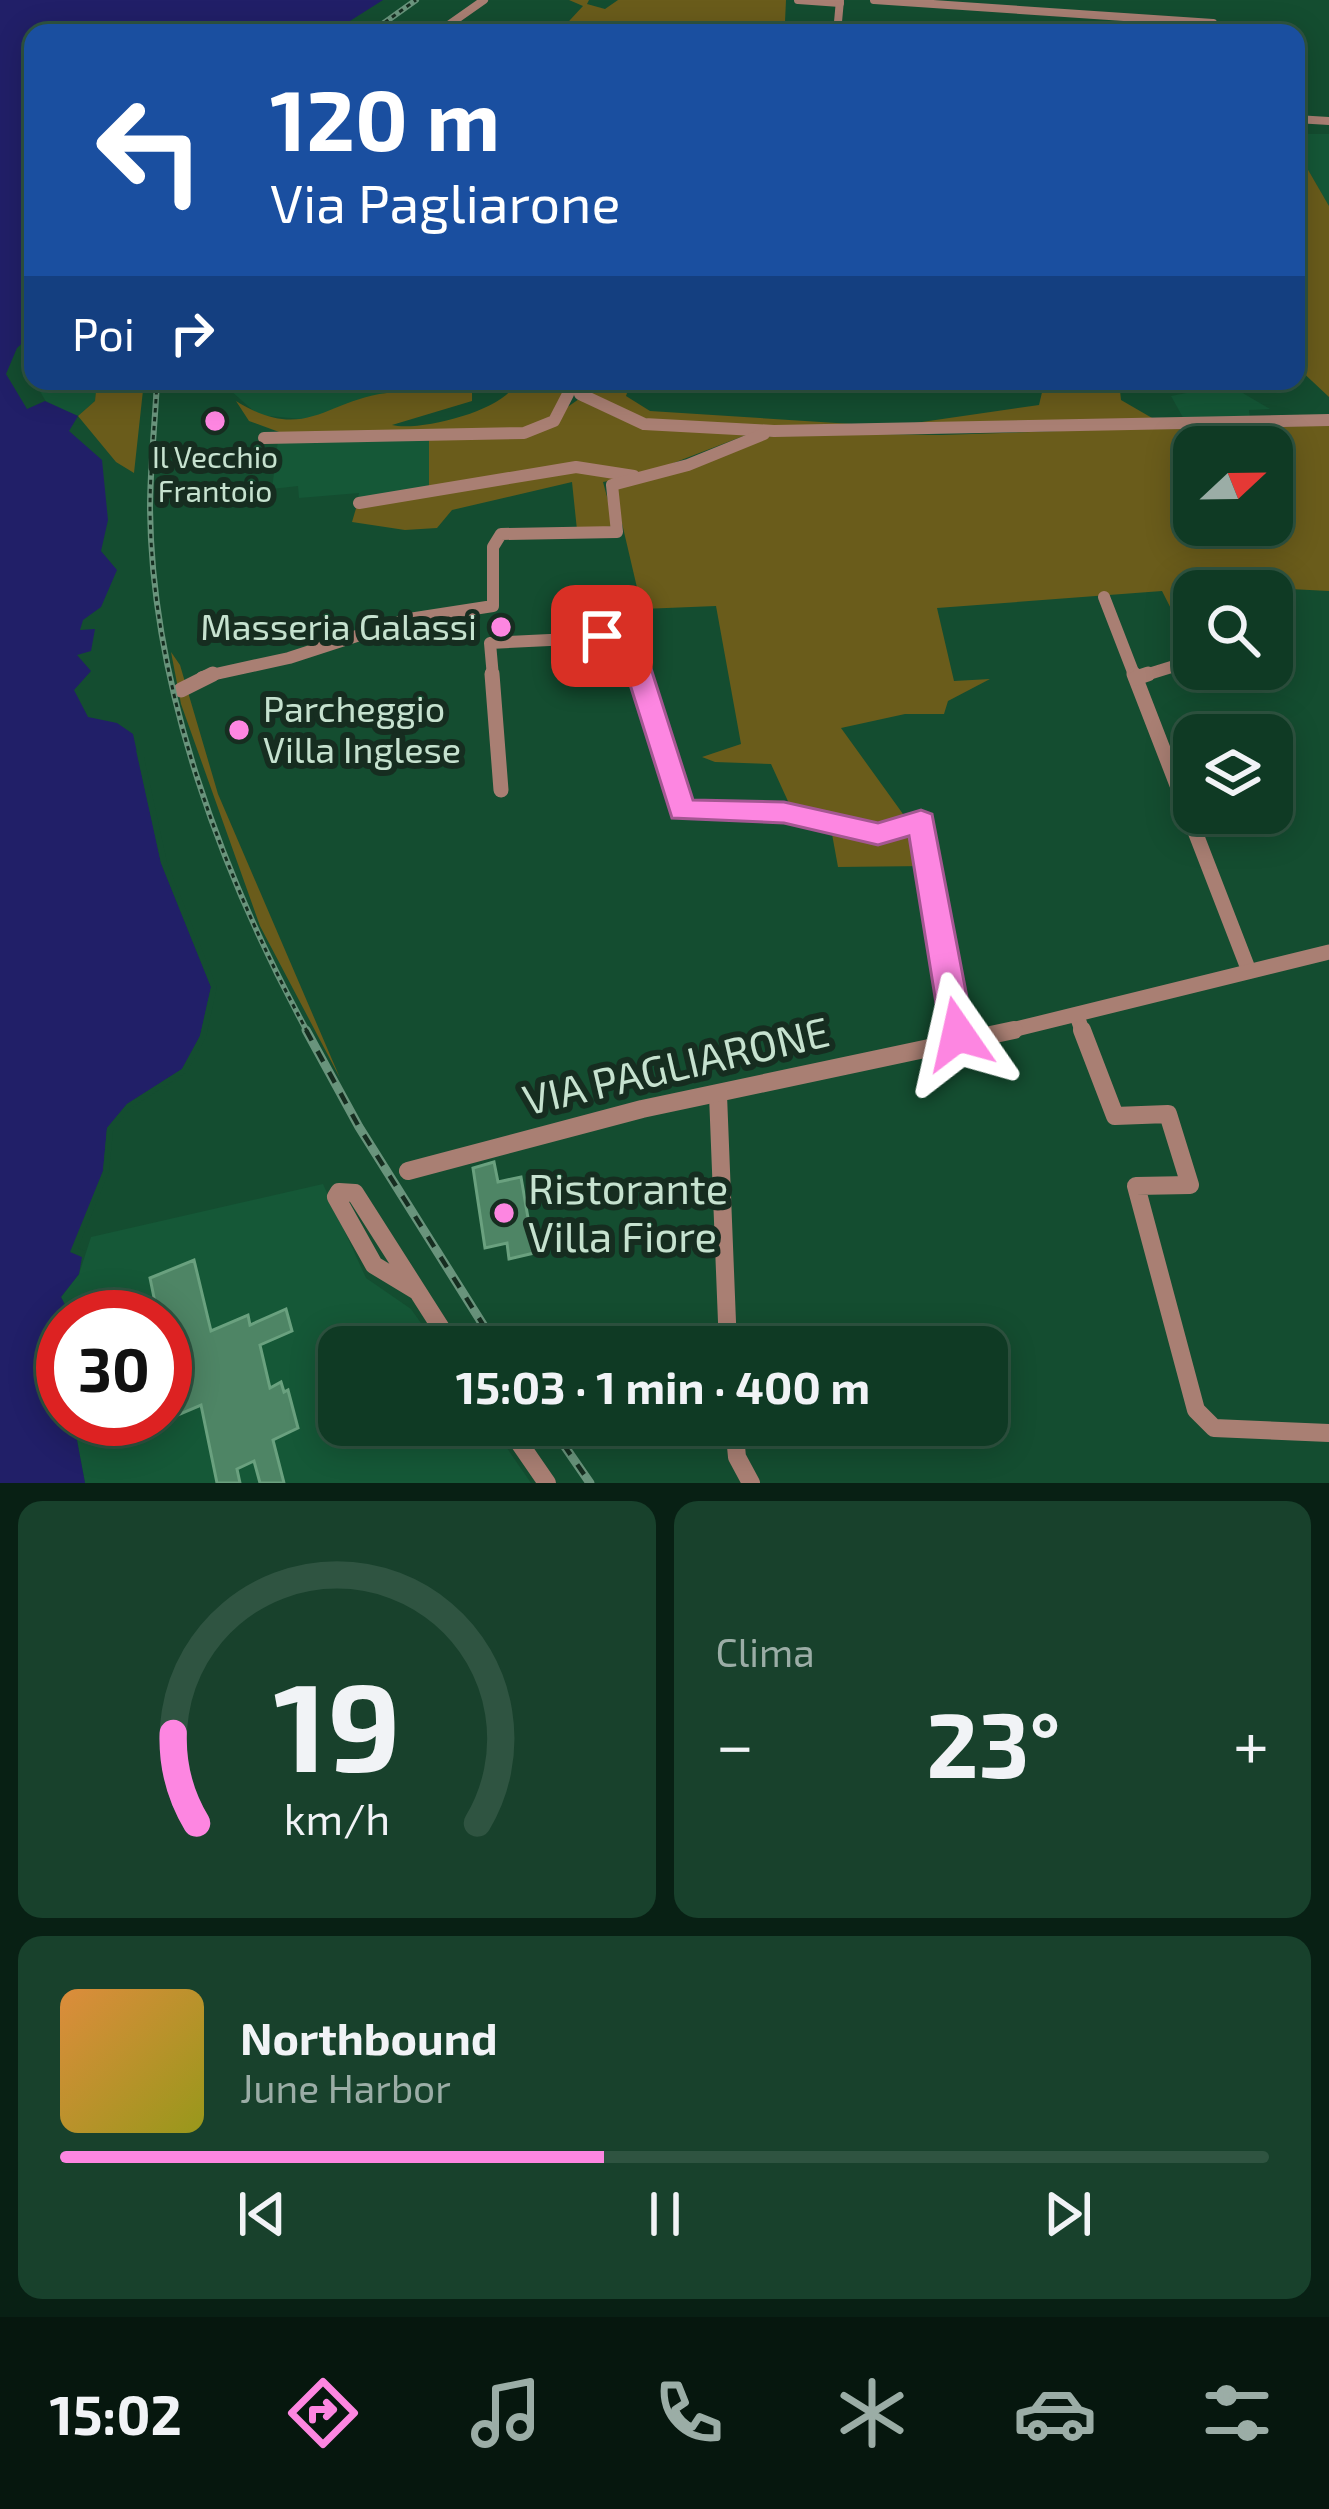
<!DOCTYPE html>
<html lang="it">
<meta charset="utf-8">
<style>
body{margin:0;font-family:"Exo 2",sans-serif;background:#18412c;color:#f1f3f6;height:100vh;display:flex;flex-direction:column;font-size:45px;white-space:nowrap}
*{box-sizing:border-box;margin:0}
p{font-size:39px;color:#9bada6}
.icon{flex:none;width:66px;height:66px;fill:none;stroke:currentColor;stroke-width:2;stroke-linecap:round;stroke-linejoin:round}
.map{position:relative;height:1483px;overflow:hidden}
.panel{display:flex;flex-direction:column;gap:18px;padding:18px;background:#082014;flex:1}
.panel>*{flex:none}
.guide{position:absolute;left:24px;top:24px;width:1281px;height:366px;border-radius:24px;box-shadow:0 6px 30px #0003,0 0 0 3px #2f5441;background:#1a4fa0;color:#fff;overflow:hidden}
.needle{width:78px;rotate:68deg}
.buttons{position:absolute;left:1173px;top:426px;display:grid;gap:24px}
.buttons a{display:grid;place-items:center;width:120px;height:120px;border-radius:24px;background:#0f3a24;box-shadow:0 6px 30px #0003,0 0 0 3px #2f5441;font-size:60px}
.speed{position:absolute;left:36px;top:1290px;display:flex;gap:24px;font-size:60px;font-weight:700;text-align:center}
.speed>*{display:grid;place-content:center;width:156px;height:156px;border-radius:50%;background:#0f3a24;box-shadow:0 6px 30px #0003,0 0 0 3px #2f5441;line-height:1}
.speed .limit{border:18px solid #d22;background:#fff;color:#111}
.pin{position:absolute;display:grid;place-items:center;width:102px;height:102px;color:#fff;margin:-51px;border-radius:24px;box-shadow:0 6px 18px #0006}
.me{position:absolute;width:132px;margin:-66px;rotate:349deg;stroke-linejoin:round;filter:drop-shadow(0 0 9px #0008)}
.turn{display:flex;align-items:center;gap:42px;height:252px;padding:0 48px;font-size:54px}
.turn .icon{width:156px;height:156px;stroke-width:2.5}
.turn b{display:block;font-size:84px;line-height:102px}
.then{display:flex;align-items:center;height:114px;padding:0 48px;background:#0003;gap:24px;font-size:45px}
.big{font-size:90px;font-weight:700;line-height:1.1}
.panel .tile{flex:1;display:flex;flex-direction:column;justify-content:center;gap:18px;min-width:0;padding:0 42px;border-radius:24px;background:#18412c}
.panel .dial{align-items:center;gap:0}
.dial svg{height:312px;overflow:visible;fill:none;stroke:#2f5441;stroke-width:7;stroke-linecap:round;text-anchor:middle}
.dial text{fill:#f1f3f6;stroke:none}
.song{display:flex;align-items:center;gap:36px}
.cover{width:144px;height:144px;border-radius:18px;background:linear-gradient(135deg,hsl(30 70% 55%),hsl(60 70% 35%))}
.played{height:12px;border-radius:6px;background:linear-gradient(90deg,#fd86e1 45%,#2f5441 45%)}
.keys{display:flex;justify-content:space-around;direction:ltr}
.heat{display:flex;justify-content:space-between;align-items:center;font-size:66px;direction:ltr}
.panel .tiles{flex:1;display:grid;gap:18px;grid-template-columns:1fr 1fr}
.tile:last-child{grid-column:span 2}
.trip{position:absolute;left:318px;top:1326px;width:690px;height:120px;border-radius:24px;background:#0f3a24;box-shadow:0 6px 30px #0003,0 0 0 3px #2f5441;font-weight:700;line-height:120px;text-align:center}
.tabs{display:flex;height:192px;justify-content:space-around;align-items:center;background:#06170e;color:#9bada6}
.tabs .icon{width:84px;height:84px}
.tabs .selected{color:#fd86e1}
.tabs b{font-size:54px;color:#f1f3f6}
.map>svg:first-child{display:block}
</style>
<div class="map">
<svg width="1329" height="1483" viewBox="0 0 1329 1483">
<rect width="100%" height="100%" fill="#144d30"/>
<g fill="#155837">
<polygon points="1296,134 1329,134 1329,206 1296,149"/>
<polygon points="34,381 97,381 95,401 78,416 48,405"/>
<polygon points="220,381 311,381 385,393 313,420 258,415"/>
<polygon points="1197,391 1241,392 1270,409 1249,410 1250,419 1185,421 1171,396"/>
<polygon points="429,439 429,490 357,502 359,493 299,498 298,486 272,489 278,440"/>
<polygon points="323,1184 366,1278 411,1309 438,1347 339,1347 339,1425 491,1425 531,1483 85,1483 73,1419 165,1419 165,1317 71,1317 61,1297 79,1274 91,1237"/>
</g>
<g fill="#6a5c1b" fill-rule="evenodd">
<polygon points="569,0 589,0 587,4 605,9 618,0 786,0 785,22 837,22 835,33 558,33 583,6"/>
<polygon points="1296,149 1329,206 1329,397 1296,366"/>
<polygon points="97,381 144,381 134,473 116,462 78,416 95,401"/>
<path d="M516,381H564L567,386L553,414L536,429L290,436L249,421L236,401C305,444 326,400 387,393C414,390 445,388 472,391V401L392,425C419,432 509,410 516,381Z"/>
<path d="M572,381H631L626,396L650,411L852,424L847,428C767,425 630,442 572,381Z"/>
<polygon points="1054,381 1119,381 1121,400 1159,422 908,424 1039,405 1044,384"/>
<polygon points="579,399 620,419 746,435 645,474 583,464 429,490 429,439 529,434"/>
<path d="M1329,422V591L1230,586L1231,591H1194V654L1162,591L937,608L954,681L990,679L948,701L944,714H905L841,728L903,814L918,816L889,831L792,810L771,764L715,762L702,757L741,744L716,606L642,609L614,489L781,433L941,435ZM1194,447H1272V525H1194Z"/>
<polygon points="579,470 624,478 603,482 615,526 577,530 572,482 452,510 437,528 405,530 352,522 357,505"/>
<polygon points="171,652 180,665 218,794 340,1078 260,926 181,704"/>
<polygon points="830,823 878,837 914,823 926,866 838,867"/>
</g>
<polygon fill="#211f68" points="0,0 383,0 331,33 33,33 33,333 17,348 6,374 27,409 45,401 78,416 69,431 102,460 108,520 101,551 117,570 101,607 83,620 80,630 95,629 91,651 77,655 91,671 74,690 88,717 117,723 133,734 161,863 211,987 200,1036 182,1069 127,1104 107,1128 103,1171 71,1251 82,1257 79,1274 61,1297 71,1317 63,1317 63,1419 73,1419 85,1483 0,1483"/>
<polygon fill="#144d30" points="136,750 144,757 167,862 217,987 206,1037 187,1072 131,1108 113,1131 109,1172 78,1248 85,1251 82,1257 70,1252 103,1171 107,1128 127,1104 182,1069 200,1036 211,987 161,863"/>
<g fill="#4e8565" stroke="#6aa17f" stroke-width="3">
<polygon points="494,1162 498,1182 521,1177 534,1253 509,1259 507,1243 485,1248 473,1168"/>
<polygon points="194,1260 211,1331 248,1315 250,1325 286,1309 292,1331 260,1345 270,1388 281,1382 284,1392 288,1390 298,1428 273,1440 284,1483 260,1483 254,1461 237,1469 240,1483 217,1483 201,1405 178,1415 165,1351 165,1317 158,1317 150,1278"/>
</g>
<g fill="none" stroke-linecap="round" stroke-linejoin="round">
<g stroke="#a97f73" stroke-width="8">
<polyline points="798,0 840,3"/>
<polyline points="874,0 1213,23"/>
<polyline points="437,33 484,0"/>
<polyline points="837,33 840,0"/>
<polyline points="1296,119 1329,121"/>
</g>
<g stroke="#a97f73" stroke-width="9">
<polyline points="568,381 583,397"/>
<polyline points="567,397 572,387"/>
</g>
<g stroke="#a97f73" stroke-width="12">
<polyline points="580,394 644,424 774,431 1329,420"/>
<polyline points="264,438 524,433 554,421 568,394"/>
<polyline points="359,503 576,467 634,476"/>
<polyline points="1104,597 1135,677"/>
<polyline points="1272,637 1282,634"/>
<polyline points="202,677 289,658 409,619 493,606 493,547 501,534 617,532 612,485 688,465 764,434"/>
<polyline points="493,677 490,643 612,637 634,656 641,677"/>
<polyline points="1139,677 1194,660"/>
</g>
<g stroke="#a97f73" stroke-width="15">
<polyline points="492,674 501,790"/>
<polyline points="640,674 682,811 785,812 887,835 921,821 961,1033"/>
<polyline points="1134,674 1249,971"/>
<polyline points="1136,678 1148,674"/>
<polyline points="181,690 213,674"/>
<polyline points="1077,1016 1083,1033"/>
<polyline points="1000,1033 1329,952"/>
</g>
<g stroke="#a97f73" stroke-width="18">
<polyline points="960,1030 962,1039"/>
<polyline points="1082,1030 1115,1116 1168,1114 1190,1185 1136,1186 1196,1410 1214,1428 1329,1433"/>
<polyline points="718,1095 728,1347"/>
<polyline points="408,1171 642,1109 1014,1030"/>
<polyline points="417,1291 374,1265 336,1197 339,1192 355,1193 453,1347"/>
<polyline points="507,1425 547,1483"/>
<polyline points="734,1425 737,1457 751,1483"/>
</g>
<defs>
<g id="rail-far1">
<polyline points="370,33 416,0"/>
<path d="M157,381C155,424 150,467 150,509C152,689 223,877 308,1033"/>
</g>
<g id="rail">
<polyline points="306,1030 359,1127 497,1347"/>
<polyline points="550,1425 590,1483"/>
</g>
</defs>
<use href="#rail-far1" stroke="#69947c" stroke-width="6"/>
<use href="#rail" stroke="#69947c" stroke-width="9"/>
<use href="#rail-far1" stroke="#162d20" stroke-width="3" stroke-dasharray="4.5" stroke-linecap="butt"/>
<use href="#rail" stroke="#162d20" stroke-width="4.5" stroke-dasharray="12" stroke-linecap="butt"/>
</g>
<polygon fill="#fd86e1" stroke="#a45792" stroke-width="3" points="602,628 628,634 647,656 693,800 784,802 878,823 921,810 932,814 974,1034 970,1044 958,1048 946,1044 941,1034 909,836 878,845 784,823 672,818 622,659 589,636"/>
<g fill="#fd86e1" stroke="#162d20" stroke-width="4.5">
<circle cx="215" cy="421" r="12"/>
<circle cx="501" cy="627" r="12"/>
<circle cx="239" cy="730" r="12"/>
<circle cx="504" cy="1213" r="12"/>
</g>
<g text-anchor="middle" stroke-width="12" stroke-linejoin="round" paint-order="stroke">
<g font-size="30" fill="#c6e2cf" stroke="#162d20">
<text x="215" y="468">Il Vecchio<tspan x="215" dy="34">Frantoio</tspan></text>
</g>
<g font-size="36" fill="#c6e2cf" stroke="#162d20" text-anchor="end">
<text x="477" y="640">Masseria Galassi</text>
<text x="263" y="722" text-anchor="start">Parcheggio<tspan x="263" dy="41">Villa Inglese</tspan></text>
</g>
<g font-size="42" fill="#c6e2cf" stroke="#162d20">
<text transform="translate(676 1066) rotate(-13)" y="15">VIA PAGLIARONE</text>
</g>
<g font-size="42" fill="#c6e2cf" stroke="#162d20" text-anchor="start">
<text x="528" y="1204">Ristorante<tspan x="528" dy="48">Villa Fiore</tspan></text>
</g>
</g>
</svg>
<div class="buttons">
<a><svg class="needle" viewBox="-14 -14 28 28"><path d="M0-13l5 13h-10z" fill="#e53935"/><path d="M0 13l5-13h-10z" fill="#9bada6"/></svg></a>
<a><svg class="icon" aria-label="search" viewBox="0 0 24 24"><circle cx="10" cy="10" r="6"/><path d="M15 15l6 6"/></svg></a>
<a><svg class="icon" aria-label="layers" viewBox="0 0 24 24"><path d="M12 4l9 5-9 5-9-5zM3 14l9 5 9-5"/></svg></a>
</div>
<div class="speed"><div class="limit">30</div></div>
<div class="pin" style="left:602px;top:636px;background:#d93025"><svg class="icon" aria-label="arrive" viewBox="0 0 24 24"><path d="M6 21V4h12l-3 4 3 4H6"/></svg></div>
<svg class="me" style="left:958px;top:1034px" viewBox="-20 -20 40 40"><path d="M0-17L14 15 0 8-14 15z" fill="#fd86e1" stroke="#fff" stroke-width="4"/></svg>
<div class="trip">15:03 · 1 min · 400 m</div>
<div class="guide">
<div class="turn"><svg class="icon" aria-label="left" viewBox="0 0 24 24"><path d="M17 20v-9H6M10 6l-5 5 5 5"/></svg><div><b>120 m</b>Via Pagliarone</div></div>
<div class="then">Poi<svg class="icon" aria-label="right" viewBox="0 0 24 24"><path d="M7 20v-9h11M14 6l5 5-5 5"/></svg></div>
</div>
</div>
<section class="panel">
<div class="tiles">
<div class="tile dial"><svg viewBox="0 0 100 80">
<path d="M14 69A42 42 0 1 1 86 69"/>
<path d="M14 69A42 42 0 0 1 8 46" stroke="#fd86e1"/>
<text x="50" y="56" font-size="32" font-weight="700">19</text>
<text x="50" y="72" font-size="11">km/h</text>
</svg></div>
<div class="tile"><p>Clima</p>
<div class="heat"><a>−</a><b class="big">23°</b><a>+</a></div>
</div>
<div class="tile">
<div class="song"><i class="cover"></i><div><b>Northbound</b><p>June Harbor</p></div></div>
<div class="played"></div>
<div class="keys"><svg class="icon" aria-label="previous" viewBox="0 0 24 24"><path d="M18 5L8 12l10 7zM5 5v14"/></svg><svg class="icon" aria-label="pause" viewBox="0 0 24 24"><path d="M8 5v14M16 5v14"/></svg><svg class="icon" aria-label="next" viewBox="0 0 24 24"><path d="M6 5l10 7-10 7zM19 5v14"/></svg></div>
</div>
</div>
</section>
<nav class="tabs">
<b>15:02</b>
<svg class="icon selected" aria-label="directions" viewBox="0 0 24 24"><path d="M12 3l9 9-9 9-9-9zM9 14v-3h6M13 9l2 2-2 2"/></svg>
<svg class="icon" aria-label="music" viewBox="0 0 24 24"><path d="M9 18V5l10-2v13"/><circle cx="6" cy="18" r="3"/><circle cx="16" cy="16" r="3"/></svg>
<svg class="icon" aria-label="phone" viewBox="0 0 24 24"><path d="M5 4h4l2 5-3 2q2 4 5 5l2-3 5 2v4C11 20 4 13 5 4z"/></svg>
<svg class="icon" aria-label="climate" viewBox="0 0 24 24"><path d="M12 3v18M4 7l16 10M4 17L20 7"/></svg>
<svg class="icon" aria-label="car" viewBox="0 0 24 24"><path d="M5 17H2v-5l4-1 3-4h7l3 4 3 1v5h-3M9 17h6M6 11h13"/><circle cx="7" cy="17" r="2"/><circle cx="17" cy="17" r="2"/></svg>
<svg class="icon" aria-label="filters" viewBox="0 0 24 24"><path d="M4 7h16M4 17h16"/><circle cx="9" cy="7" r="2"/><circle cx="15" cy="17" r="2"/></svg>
</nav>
